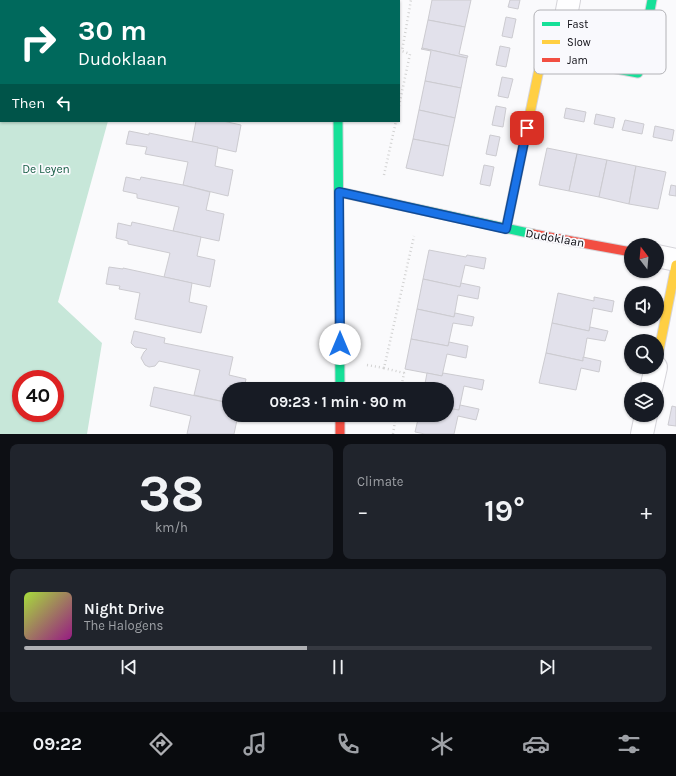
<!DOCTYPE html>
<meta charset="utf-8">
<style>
body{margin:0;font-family:Karla,sans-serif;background:#20242c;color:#f1f3f6;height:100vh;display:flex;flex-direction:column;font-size:15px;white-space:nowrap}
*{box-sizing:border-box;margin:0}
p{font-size:13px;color:#9ea1a6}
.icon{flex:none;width:22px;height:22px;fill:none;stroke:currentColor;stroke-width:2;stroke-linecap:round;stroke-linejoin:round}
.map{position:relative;height:434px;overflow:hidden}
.panel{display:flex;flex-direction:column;gap:10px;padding:10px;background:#0d0f14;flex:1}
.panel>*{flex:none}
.banner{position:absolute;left:0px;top:0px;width:400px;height:122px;box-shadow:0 1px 3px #0004;background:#00695c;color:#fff;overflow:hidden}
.needle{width:26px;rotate:344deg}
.fabs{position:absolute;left:624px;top:238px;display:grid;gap:8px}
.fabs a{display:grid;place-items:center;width:40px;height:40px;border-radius:50%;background:#171b24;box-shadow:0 1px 3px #0004;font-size:20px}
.speed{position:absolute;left:12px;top:370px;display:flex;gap:8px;font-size:20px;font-weight:700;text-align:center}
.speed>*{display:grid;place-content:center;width:52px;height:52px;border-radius:50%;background:#171b24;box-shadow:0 1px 3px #0004;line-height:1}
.speed .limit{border:6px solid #d22;background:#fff;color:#111}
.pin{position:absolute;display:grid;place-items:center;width:34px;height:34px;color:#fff;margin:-17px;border-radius:8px;box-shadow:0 2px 6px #0006}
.me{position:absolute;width:44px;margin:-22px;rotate:0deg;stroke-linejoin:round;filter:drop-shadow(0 0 3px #0008)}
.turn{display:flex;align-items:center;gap:14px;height:84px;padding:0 12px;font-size:18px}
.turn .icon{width:52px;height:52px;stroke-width:2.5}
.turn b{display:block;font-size:28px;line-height:34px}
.then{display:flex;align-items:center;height:38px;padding:0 12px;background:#0003;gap:8px;font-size:15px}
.big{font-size:30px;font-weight:700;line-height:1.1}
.panel .tile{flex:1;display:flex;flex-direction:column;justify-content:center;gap:6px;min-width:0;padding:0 14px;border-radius:8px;background:#20242c}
.panel .dial{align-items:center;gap:0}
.dial b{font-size:52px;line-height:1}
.song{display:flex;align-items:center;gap:12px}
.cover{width:48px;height:48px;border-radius:6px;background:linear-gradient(135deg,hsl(80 70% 55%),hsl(310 70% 35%))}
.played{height:4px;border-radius:2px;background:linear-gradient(90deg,#afb0b4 45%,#363941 45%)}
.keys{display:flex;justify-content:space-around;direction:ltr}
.heat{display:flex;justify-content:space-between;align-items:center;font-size:22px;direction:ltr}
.panel .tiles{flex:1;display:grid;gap:10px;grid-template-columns:1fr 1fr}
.tile:last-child{grid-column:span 2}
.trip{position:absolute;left:222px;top:382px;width:232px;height:40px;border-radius:20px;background:#171b24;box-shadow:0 1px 3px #0004;font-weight:700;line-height:40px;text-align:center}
.tab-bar{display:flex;height:64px;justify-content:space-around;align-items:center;background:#090b0e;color:#9ea1a6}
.tab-bar .icon{width:28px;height:28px}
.tab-bar .on{color:#afb0b4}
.tab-bar b{font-size:18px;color:#f1f3f6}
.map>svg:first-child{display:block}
</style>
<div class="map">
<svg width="676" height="434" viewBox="0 0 676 434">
<rect width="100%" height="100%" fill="#fafafc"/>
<path fill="#c7e7d9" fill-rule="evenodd" d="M0,0H59L1,1V121H108L58,302L102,343L87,434H0ZM21,379H55V413H21Z"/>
<g fill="#e2e1eb" stroke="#cccbd0">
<polygon points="432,0 471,0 465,27 428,20"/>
<polygon points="510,0 520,0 518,9 508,7"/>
<polygon points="506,17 516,19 512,38 502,36"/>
<polygon points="428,20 465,27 459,54 468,56 467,58 422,48"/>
<polygon points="500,46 510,48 506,67 496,65"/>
<polygon points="422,48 467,58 461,88 425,81 431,51 421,49"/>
<polygon points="502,77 513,79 508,98 498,96"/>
<polygon points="425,81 461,88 455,118 419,110"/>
<polygon points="496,106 506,108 503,127 492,125"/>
<polygon points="566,108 586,112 584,122 564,118"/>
<polygon points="419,110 455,118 449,146 413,139"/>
<polygon points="596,114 615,118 613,128 594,124"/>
<polygon points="625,120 644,124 642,134 622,130"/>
<polygon points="196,121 223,121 241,125 236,152 192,142"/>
<polygon points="655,126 674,130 672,141 653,137"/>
<polygon points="129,131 149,135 149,133 218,147 215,166 233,170 228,196 183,185 188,162 145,154 147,147 126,144"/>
<polygon points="490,135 500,137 496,156 486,154"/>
<polygon points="413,139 449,146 443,176 406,168"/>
<polygon points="547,148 577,154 569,191 539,185"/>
<polygon points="577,154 607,160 599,197 569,191"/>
<polygon points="607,160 636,166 629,204 599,197"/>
<polygon points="484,165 494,167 490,186 480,184"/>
<polygon points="636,166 666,172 658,209 629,204"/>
<polygon points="126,177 140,180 141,177 183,185 210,192 206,210 224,214 219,241 173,231 179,207 137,198 137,194 123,191"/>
<polygon points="671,185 676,186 676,196 669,195"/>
<polygon points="132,222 201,237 197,256 215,260 210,287 164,277 170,253 128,244 128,241 116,238 118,223 131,226"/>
<polygon points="429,250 466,257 467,255 486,258 484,269 465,265 460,287 423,279"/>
<polygon points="109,267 123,269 123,268 192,283 189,302 207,306 201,333 135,319 140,293 119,289 120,286 106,284"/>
<polygon points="423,279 460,287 461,283 480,287 478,299 458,295 454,317 417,309"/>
<polygon points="558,293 594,301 594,297 614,301 612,312 593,308 589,331 552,323"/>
<polygon points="417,309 454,317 455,313 474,317 472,326 453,323 448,346 411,339"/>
<polygon points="552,323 589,331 590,327 608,331 605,341 587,338 583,361 546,353"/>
<polygon points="134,331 165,338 164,343 233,357 229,375 246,379 244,389 229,389 229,403 194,395 200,370 159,361 155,366 149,367 145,365 141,358 144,352 147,349 135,347 131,343"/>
<polygon points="411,339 448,346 449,342 468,346 466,358 447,354 442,376 405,369"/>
<polygon points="546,353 583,361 583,357 601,361 599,372 581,368 576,390 539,383"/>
<polygon points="427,373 442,376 443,373 484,380 482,390 464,386 459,410 447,408 447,389 424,389"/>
<polygon points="154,387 229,403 229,415 238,415 234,434 187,434 191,416 150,406"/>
<polygon points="460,405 479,409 476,420 458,416 454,434 425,434 415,432 419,415 447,415 447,408 459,410"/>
<polygon points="672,406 676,407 676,426 668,425"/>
</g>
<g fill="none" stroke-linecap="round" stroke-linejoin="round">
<defs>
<g id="street">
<polyline points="558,58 569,0"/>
<polyline points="657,256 676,260"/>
<polyline points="651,389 656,367"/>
<polyline points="642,434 646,415"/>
</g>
<g id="fast">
<polyline points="336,0 336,1"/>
<polyline points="570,60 638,73 652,0"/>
<polyline points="338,121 340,389"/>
<polyline points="339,192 533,234"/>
</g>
<g id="slow">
<polyline points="506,229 542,55 570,60"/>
<polyline points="657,360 676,265"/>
</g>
<g id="jam">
<polyline points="533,234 631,252"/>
<polyline points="340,415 340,434"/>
</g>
</defs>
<use href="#street" stroke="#d5d4d9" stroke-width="24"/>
<use href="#fast" stroke="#d5d4d9" stroke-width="11"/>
<use href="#slow" stroke="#d5d4d9" stroke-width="11"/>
<use href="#jam" stroke="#d5d4d9" stroke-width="11"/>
<g stroke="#d2d2d2" stroke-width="2.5" stroke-dasharray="1 3" stroke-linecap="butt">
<polyline points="399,106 410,54 402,51 411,0"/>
<polyline points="384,175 396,121"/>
<polyline points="367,365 384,368"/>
<polyline points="401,389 404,373 384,368 414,236"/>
<polyline points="393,434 396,415"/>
</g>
<use href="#street" stroke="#fefeff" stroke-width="22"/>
<use href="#fast" stroke="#16e098" stroke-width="9"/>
<use href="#slow" stroke="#ffcf43" stroke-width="9"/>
<use href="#jam" stroke="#f24e42" stroke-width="9"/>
</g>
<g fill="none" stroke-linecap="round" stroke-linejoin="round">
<defs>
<polyline id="route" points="340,344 339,192 506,229 527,128"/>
</defs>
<use href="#route" stroke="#114b97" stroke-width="10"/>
<use href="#route" stroke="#1a73e8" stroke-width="7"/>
</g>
<g text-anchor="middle" stroke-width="3.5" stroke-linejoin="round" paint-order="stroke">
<g font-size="12" fill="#155d43" stroke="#f9f9fd">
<text x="46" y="173">De Leyen</text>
</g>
<g font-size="12" fill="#0c0b12" stroke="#f9f9fd">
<text transform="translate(555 238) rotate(10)" y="4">Dudoklaan</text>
</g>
</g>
<rect x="534" y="10" width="132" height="64" rx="6" fill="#f9f9fd" stroke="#b2b2b6" stroke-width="1"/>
<rect x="542" y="22" width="18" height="4" fill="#16e098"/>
<rect x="542" y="40" width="18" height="4" fill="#ffcf43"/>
<rect x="542" y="58" width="18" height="4" fill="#f24e42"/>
<g font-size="11" fill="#0c0b12">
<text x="567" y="28">Fast</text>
<text x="567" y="46">Slow</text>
<text x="567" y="64">Jam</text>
</g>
</svg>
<div class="fabs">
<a><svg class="needle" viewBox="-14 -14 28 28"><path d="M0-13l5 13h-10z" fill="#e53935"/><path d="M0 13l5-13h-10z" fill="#9ea1a6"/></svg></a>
<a><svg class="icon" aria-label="sound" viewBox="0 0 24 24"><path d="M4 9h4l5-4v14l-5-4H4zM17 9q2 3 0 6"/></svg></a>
<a><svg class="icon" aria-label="search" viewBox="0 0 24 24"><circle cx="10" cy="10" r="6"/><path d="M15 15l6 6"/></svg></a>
<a><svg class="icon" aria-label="layers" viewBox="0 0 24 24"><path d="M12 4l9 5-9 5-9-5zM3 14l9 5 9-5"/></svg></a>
</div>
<div class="speed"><div class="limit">40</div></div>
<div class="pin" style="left:527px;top:128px;background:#d93025"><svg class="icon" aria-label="arrive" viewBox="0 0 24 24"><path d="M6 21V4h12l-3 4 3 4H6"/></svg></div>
<svg class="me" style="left:340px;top:344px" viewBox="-20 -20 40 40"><circle r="19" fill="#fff"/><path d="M0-13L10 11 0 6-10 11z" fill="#1a73e8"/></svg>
<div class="trip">09:23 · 1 min · 90 m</div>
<div class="banner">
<div class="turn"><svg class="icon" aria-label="right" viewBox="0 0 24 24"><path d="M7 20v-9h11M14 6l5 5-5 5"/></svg><div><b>30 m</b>Dudoklaan</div></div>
<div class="then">Then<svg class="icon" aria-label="left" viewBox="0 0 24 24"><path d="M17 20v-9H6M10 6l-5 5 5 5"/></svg></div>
</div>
</div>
<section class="panel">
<div class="tiles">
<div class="tile dial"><b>38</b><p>km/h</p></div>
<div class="tile"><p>Climate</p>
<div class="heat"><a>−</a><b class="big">19°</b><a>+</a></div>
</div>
<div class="tile">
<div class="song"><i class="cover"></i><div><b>Night Drive</b><p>The Halogens</p></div></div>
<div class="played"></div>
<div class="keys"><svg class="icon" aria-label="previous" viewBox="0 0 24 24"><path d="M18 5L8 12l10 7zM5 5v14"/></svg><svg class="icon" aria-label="pause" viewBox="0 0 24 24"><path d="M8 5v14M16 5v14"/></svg><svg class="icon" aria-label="next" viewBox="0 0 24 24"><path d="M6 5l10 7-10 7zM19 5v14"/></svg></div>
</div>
</div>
</section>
<nav class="tab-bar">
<b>09:22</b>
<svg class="icon on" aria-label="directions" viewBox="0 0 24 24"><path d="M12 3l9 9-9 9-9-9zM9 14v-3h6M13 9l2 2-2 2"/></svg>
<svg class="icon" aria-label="music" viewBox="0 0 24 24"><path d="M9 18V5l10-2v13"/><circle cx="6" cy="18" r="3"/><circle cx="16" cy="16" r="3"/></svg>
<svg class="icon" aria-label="phone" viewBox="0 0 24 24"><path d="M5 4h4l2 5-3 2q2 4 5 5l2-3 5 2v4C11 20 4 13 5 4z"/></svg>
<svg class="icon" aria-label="climate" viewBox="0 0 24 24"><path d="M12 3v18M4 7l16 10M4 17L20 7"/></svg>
<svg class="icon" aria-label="car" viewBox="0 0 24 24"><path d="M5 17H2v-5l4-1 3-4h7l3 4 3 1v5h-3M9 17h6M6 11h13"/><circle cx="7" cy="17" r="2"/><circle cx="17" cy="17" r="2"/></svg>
<svg class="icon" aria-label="filters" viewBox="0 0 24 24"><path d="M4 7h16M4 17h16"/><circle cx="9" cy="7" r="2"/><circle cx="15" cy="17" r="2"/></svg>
</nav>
